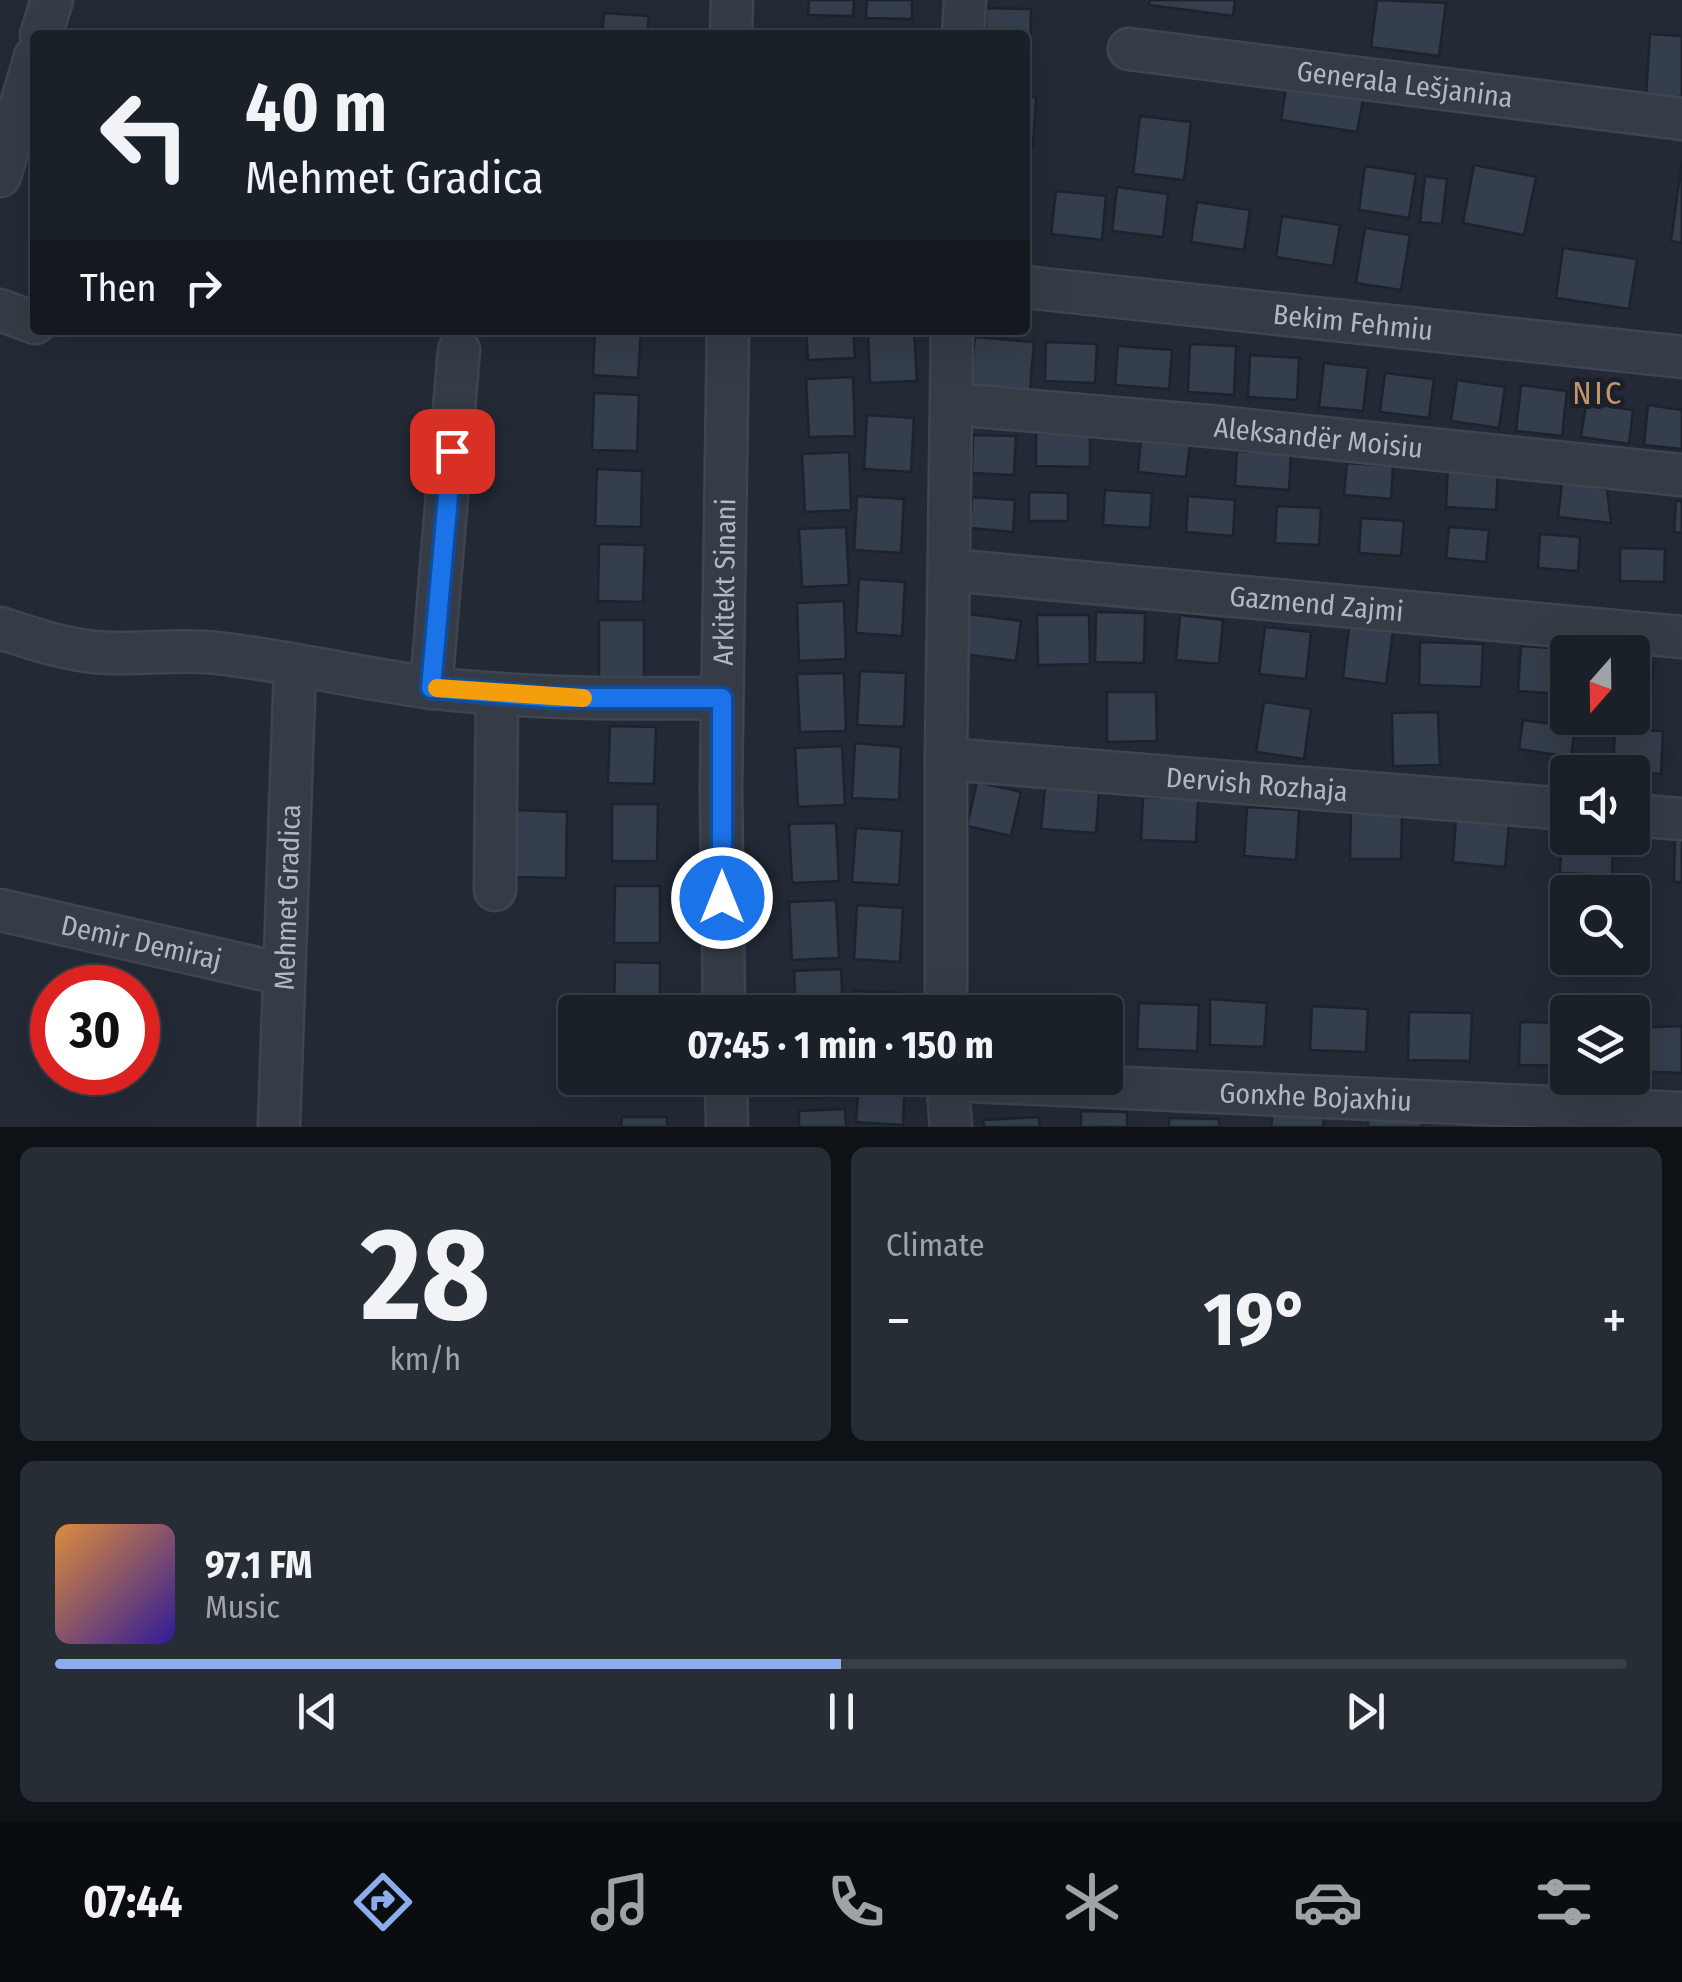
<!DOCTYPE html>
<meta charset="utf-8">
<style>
body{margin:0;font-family:"Fira Sans Condensed",sans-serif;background:#272d34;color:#f1f3f6;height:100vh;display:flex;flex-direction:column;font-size:38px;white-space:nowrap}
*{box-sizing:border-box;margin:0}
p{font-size:32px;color:#9fa3a8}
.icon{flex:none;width:55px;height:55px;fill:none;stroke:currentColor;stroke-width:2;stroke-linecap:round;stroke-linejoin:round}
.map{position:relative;height:1127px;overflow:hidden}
.sheet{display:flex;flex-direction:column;gap:20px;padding:20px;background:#0e1216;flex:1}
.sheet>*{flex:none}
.top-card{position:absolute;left:30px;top:30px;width:1000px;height:305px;border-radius:10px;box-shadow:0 10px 40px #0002,0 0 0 2px #383e45;background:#1a2028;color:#f1f3f6;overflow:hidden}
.needle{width:65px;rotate:200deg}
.tools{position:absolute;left:1550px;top:635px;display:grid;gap:20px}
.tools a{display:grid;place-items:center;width:100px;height:100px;border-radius:10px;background:#1a2028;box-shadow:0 10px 40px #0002,0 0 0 2px #383e45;font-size:50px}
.speed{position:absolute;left:30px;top:965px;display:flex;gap:20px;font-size:50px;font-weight:700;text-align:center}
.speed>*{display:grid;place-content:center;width:130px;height:130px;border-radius:50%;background:#1a2028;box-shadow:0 10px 40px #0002,0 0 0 2px #383e45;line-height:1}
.speed .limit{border:15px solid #d22;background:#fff;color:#111}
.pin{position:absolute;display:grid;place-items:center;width:85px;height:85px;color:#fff;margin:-42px;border-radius:20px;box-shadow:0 5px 15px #0006}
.me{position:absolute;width:110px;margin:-55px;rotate:0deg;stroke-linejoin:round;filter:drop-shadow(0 0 8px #0008)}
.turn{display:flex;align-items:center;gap:35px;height:210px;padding:0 50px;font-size:45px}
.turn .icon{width:130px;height:130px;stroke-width:2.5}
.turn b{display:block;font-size:70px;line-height:85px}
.then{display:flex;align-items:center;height:95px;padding:0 50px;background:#0003;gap:20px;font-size:38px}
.big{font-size:75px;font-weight:700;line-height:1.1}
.sheet .widget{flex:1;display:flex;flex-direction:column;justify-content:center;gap:15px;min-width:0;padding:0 35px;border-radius:15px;background:#272d34}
.sheet .dial{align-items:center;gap:0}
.dial b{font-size:130px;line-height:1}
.song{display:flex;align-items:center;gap:30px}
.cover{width:120px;height:120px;border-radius:15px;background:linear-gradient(135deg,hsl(30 70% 55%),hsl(250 70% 35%))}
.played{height:10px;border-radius:5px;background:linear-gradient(90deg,#8cacec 50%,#383e45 50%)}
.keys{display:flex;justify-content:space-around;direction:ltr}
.heat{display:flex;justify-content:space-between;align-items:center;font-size:55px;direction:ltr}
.sheet .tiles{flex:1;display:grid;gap:20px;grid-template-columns:1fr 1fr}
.widget:last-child{grid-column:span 2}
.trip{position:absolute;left:558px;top:995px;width:565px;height:100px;border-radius:10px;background:#1a2028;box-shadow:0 10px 40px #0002,0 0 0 2px #383e45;font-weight:700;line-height:100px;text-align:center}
.tabs{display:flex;height:160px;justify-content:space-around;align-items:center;background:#0a0d10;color:#9fa3a8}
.tabs .icon{width:70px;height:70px}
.tabs .active{color:#8cacec}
.tabs b{font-size:45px;color:#f1f3f6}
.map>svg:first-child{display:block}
</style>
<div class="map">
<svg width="1682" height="1127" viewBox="0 0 1682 1127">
<rect width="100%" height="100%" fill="#232a36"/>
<g fill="#353e4c" stroke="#1d232d" stroke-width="2.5">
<polygon points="809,0 854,0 853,16 808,15"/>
<polygon points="867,0 912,0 912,19 866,18"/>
<polygon points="1150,0 1235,0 1233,16 1149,5"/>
<polygon points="1377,0 1446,3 1439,56 1371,47"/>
<polygon points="986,8 1031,9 1030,75 1025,75 1025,35 985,35"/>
<polygon points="604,13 649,16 647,35 602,35"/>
<polygon points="1650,34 1682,36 1682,97 1646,95"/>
<polygon points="1287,81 1364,94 1357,132 1281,120"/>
<polygon points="1025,96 1036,97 1033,146 1025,145"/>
<polygon points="1140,116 1191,122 1184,180 1133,174"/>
<polygon points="1682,161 1682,243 1671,241"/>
<polygon points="1474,165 1536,177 1524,235 1463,223"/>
<polygon points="1365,166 1416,174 1409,218 1359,210"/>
<polygon points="1425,176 1447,179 1442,224 1420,222"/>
<polygon points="1117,187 1168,194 1163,237 1112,231"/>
<polygon points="1056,191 1106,196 1102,240 1051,234"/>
<polygon points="1197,202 1250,210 1244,250 1191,242"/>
<polygon points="1282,216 1340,225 1333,266 1276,257"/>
<polygon points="1365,228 1410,235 1401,290 1356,283"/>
<polygon points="1563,248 1637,259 1629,309 1556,298"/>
<polygon points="595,330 641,330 638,378 593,375"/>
<polygon points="806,330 853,330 855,358 808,360"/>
<polygon points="868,330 914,330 917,381 870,383"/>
<polygon points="975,337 1034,342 1030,390 970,386"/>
<polygon points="1046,342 1097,344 1095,383 1045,381"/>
<polygon points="1190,344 1236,346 1234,395 1188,392"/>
<polygon points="1118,346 1172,350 1169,389 1115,385"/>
<polygon points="1250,355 1299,358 1297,400 1248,397"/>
<polygon points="1324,363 1368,368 1363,411 1319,407"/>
<polygon points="1385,373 1434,379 1429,418 1380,412"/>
<polygon points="853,377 855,436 809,437 806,379"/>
<polygon points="1457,380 1505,387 1499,428 1451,421"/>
<polygon points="1521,385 1567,391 1562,436 1516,431"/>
<polygon points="594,393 639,395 637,451 592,450"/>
<polygon points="1586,403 1633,410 1629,444 1581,437"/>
<polygon points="1648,405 1682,410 1682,449 1644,445"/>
<polygon points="867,415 914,418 911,472 864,469"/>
<polygon points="1036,433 1090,434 1090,467 1036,466"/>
<polygon points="973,435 1016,436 1014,475 972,473"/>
<polygon points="1141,438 1190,443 1186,477 1138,472"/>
<polygon points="1237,451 1291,454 1289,490 1235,486"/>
<polygon points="849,452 851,510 805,512 802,454"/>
<polygon points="1347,463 1393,466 1391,499 1344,495"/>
<polygon points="1448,467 1498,470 1496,510 1446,507"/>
<polygon points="597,469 642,471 641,527 595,526"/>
<polygon points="1562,483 1607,489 1611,523 1558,517"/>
<polygon points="1105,490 1152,493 1150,528 1103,525"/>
<polygon points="1029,492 1068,493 1068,521 1029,521"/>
<polygon points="857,496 904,499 901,553 854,550"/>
<polygon points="1188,496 1235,500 1233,536 1186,532"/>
<polygon points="972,497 1015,500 1013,532 970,528"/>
<polygon points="1676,501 1682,501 1682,533 1674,532"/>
<polygon points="1277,506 1321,508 1319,545 1275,543"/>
<polygon points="1361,518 1404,521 1401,556 1359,553"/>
<polygon points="846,527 849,585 802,587 799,529"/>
<polygon points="1449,527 1489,530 1486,562 1446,558"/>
<polygon points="1540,534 1580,537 1578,571 1538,568"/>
<polygon points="599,544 645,545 643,602 598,601"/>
<polygon points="1620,548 1665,549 1664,582 1620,581"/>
<polygon points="859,579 905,582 902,636 856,633"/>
<polygon points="844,601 846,659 799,661 797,603"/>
<polygon points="1096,612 1145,613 1144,663 1095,662"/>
<polygon points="969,614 1021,621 1016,661 964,654"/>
<polygon points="1037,615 1089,615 1090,664 1038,665"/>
<polygon points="1180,615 1223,620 1219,664 1176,660"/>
<polygon points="599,620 644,620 644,677 599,678"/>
<polygon points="1265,627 1311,632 1306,679 1259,674"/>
<polygon points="1349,627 1393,632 1386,684 1343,678"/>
<polygon points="1420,642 1483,644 1481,687 1419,685"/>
<polygon points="1521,646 1567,649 1563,694 1518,691"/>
<polygon points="1632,654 1654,655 1650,705 1632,704"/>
<polygon points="860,671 906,673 904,727 857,725"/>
<polygon points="844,673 846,731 800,732 797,674"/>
<polygon points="1107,692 1156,692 1157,741 1107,742"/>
<polygon points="1264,702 1311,709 1304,759 1256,752"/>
<polygon points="1438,712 1440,765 1393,766 1392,713"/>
<polygon points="1523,720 1575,727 1571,757 1519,749"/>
<polygon points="610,726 656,727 654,784 608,783"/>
<polygon points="1615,729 1663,731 1661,774 1613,772"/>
<polygon points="855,743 901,747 899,800 852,798"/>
<polygon points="842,746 845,805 798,807 795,748"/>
<polygon points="977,782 1021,792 1011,836 967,826"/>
<polygon points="1045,787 1099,792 1096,833 1041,829"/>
<polygon points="1143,797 1198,799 1196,842 1141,840"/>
<polygon points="612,804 658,804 657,861 612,861"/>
<polygon points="1247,807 1299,810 1296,860 1244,856"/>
<polygon points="516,810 567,812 566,878 514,877"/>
<polygon points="1351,813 1402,813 1401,859 1350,859"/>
<polygon points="1456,819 1509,824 1505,867 1453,862"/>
<polygon points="836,823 839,881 792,883 789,824"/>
<polygon points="856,828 902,831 899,885 852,882"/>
<polygon points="1562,830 1568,830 1568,838 1613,838 1612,875 1560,873"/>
<polygon points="1675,835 1682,835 1682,882 1674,882"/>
<polygon points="615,886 660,886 660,943 614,943"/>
<polygon points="836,900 839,958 792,960 789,902"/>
<polygon points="857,905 903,908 900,962 854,959"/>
<polygon points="615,962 660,963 660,1012 614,1012"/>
<polygon points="841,969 843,1012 796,1012 794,971"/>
<polygon points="854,991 901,993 900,1012 853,1012"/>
<polygon points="969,994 1028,998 1027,1012 968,1012"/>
<polygon points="1049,994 1107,1000 1105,1023 1105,1012 1047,1012"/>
<polygon points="1210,999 1267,1003 1264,1047 1210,1045"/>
<polygon points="1139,1003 1199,1005 1197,1051 1137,1049"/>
<polygon points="1312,1006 1368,1009 1366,1052 1310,1050"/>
<polygon points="1409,1012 1472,1013 1470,1061 1408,1060"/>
<polygon points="1520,1022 1568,1023 1568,1066 1519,1065"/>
<polygon points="1682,1026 1682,1073 1632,1071 1632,1028"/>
<polygon points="622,1078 667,1078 667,1095 621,1094"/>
<polygon points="797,1078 843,1078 844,1096 797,1098"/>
<polygon points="859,1078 905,1078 903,1125 856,1122"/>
<polygon points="845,1109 846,1127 799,1127 799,1111"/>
<polygon points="1273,1110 1324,1114 1323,1127 1271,1127"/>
<polygon points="1081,1111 1127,1112 1127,1127 1081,1127"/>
<polygon points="1368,1116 1422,1119 1422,1127 1368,1127"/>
<polygon points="622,1117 667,1117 667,1127 621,1127"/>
<polygon points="1039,1117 1040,1127 984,1127 983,1120"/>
<polygon points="1169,1118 1219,1119 1219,1127 1169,1127"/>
</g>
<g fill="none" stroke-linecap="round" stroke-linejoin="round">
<defs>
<g id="minor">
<polyline points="41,35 52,0"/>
<polyline points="731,35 732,0"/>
<polyline points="963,35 965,0"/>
<path id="s1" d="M1129,49L1682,119"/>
<polyline points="0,176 35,57"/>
<path id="s2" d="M1025,287L1682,357"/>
<polyline points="0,310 35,323"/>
<path id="s3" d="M952,404L1209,426L1682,475"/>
<path id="s4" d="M950,570L1682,637"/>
<path d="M0,628C31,638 63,649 95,652C136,656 176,648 217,653C289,661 361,679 434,688C530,699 626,699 722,698"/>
<polyline points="431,688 459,350"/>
<path id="s5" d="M946,759L1568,809"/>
<polyline points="1632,815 1682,819"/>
<polyline points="495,890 497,695"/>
<path id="s6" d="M0,910L283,974"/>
<path id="s7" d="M724,1012L721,789L728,330"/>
<polyline points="946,1012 946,759 952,330"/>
<polyline points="726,1078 727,1127"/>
<polyline points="947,1078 951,1127"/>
<path id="s8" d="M948,1080L1682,1113"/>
<path id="s9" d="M279,1127L295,667"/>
</g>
</defs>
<use href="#minor" stroke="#3f4550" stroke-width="45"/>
<use href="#minor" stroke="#363c46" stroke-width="40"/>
</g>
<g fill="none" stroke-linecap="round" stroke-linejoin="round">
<defs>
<polyline id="route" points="452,451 431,688 553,698 722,698 722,898"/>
</defs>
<use href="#route" stroke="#114b97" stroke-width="25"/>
<use href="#route" stroke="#1a73e8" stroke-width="18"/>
<polyline stroke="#f59e0b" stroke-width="18" points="437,688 583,698"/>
</g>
<g text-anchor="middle" stroke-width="10" stroke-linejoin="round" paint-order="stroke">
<g font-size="28" fill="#b1b7c3" stroke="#1b212b">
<text dy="10" stroke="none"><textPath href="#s1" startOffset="278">Generala Lešjanina</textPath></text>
<text dy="10" stroke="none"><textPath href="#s2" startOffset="330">Bekim Fehmiu</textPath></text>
<text dy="10" stroke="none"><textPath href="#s3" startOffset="368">Aleksandër Moisiu</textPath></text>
<text dy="10" stroke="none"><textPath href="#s7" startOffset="430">Arkitekt Sinani</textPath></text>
<text dy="10" stroke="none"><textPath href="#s4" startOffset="368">Gazmend Zajmi</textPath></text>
<text dy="10" stroke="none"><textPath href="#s5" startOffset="312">Dervish Rozhaja</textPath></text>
<text dy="10" stroke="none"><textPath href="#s9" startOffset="230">Mehmet Gradica</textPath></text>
<text dy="10" stroke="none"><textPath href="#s6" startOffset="145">Demir Demiraj</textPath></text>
<text dy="10" stroke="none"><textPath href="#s8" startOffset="368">Gonxhe Bojaxhiu</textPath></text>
</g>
<g font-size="32" letter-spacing="2.5" fill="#c79667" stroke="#1b212b">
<text x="1598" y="404">NIC</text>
</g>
</g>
</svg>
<div class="tools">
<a><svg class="needle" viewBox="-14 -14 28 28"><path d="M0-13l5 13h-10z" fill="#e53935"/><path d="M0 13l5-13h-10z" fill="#9fa3a8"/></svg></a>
<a><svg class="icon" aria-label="sound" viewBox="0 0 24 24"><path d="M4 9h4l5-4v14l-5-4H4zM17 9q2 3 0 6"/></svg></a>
<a><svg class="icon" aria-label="search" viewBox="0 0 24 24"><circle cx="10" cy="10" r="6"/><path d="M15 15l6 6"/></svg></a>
<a><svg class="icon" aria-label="layers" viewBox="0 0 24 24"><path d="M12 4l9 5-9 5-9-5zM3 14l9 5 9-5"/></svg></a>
</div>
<div class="speed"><div class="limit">30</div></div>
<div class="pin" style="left:452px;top:451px;background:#d93025"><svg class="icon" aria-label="arrive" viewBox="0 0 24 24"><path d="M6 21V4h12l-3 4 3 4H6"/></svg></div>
<svg class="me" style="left:722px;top:898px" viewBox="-20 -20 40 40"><circle r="17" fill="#1a73e8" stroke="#fff" stroke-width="3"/><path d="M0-11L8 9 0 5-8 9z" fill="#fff"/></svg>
<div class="trip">07:45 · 1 min · 150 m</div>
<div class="top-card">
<div class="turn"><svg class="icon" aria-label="left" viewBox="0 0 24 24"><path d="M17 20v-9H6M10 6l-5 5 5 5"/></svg><div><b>40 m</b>Mehmet Gradica</div></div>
<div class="then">Then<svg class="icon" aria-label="right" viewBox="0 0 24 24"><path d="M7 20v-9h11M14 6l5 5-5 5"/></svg></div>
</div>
</div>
<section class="sheet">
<div class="tiles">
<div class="widget dial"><b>28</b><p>km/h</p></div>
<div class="widget"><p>Climate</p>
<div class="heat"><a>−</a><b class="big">19°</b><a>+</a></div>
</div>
<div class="widget">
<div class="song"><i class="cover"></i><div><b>97.1 FM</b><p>Music</p></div></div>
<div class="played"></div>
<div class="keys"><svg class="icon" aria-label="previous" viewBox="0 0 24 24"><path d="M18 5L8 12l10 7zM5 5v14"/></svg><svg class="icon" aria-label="pause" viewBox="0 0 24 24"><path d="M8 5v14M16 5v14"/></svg><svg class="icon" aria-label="next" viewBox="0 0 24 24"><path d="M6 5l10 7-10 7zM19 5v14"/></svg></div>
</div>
</div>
</section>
<nav class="tabs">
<b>07:44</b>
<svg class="icon active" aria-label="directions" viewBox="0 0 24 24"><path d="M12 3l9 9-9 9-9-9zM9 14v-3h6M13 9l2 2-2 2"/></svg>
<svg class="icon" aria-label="music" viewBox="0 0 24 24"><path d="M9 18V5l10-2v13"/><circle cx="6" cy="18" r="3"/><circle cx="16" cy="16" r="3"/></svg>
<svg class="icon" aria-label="phone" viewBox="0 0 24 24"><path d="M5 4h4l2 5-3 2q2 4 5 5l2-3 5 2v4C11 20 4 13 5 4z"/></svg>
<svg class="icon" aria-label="climate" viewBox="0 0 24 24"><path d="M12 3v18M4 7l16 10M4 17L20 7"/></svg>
<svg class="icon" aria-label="car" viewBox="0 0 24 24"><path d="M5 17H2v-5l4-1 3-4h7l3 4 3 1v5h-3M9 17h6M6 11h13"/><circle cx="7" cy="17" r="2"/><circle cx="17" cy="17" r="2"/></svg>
<svg class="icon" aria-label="filters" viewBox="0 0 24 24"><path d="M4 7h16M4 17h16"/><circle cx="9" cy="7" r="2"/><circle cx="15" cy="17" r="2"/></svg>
</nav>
